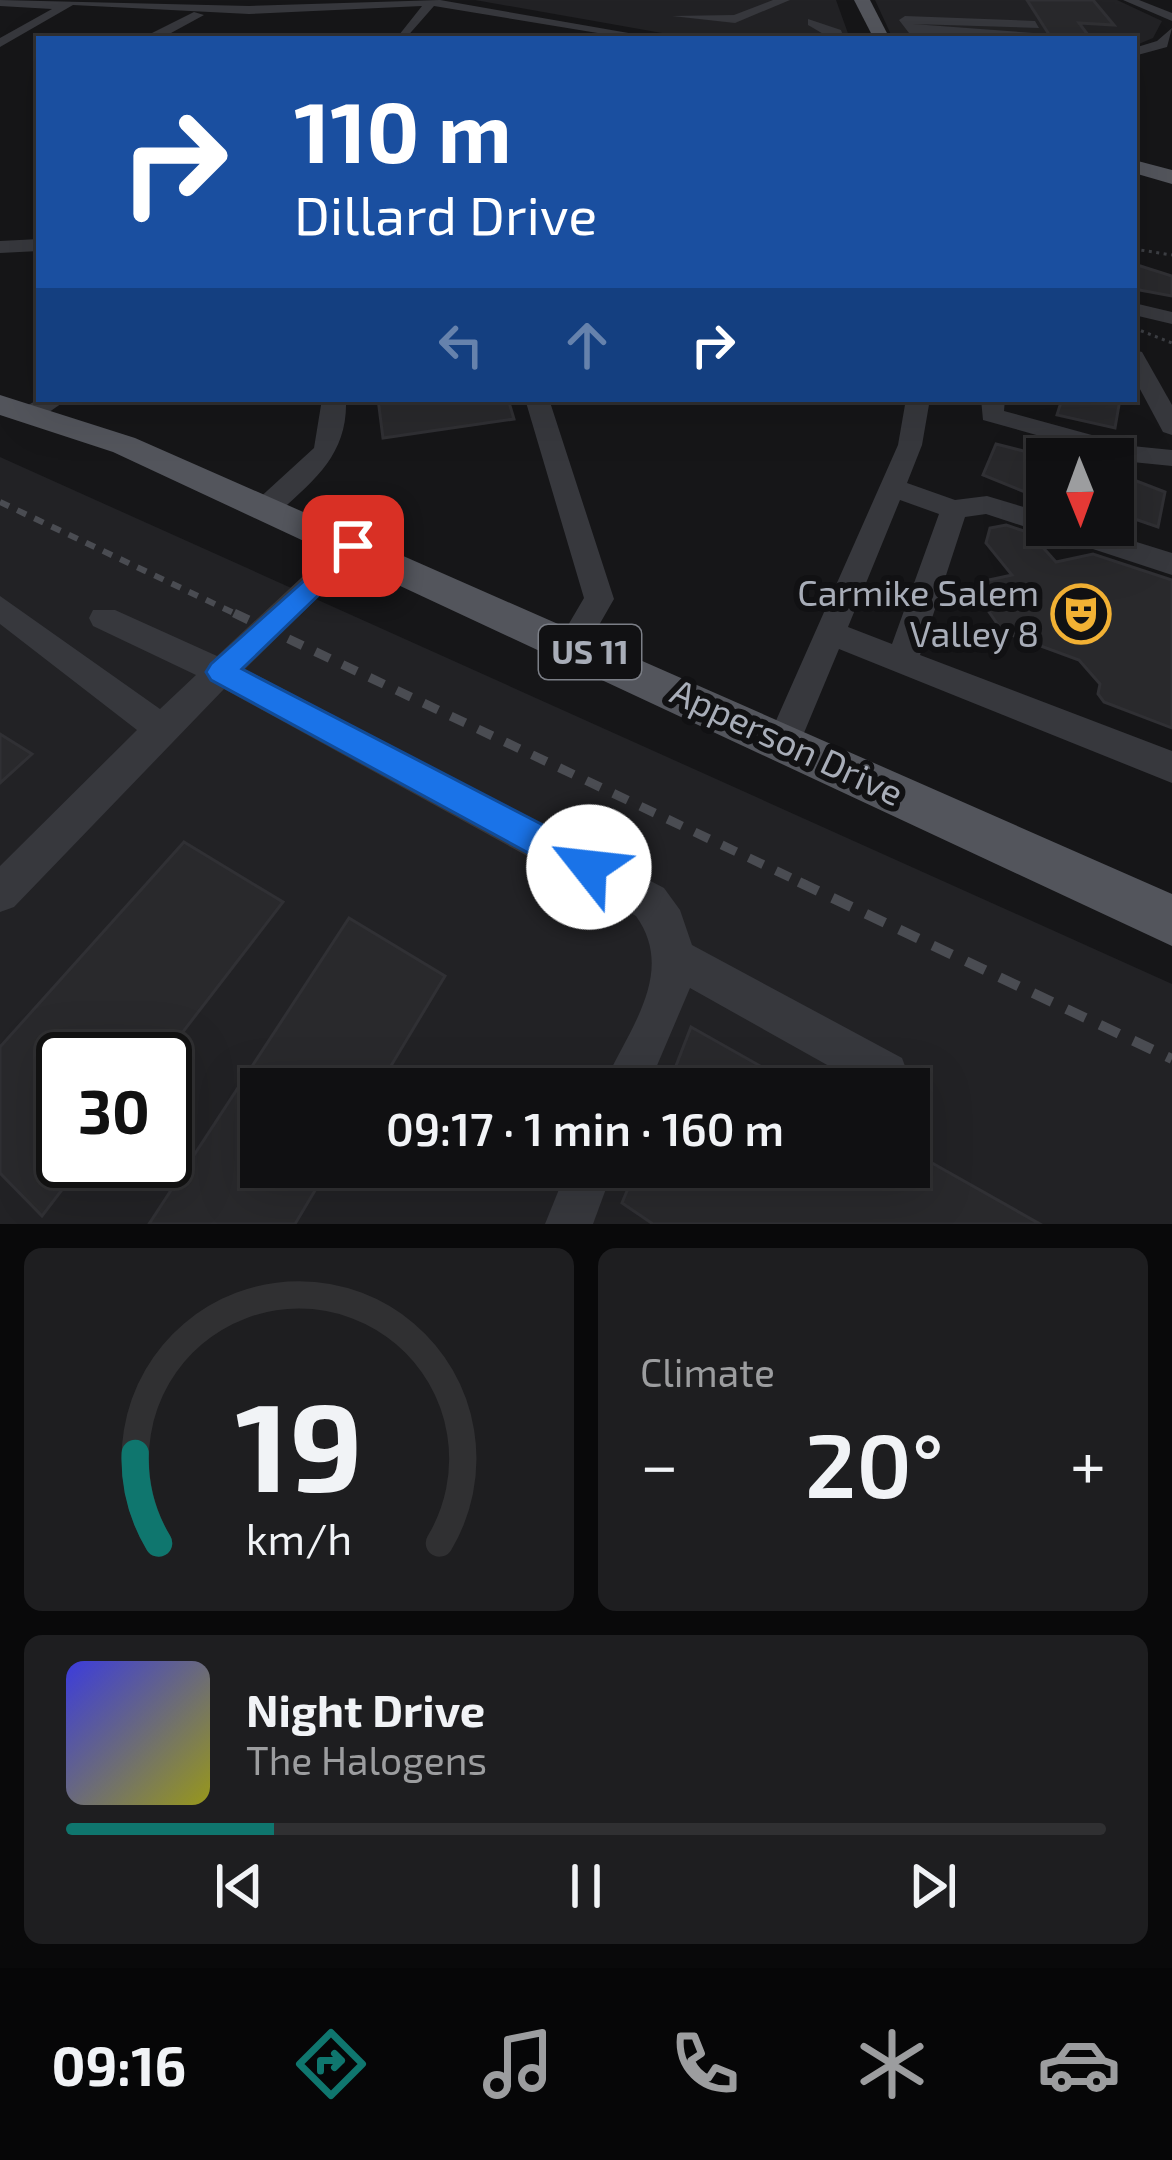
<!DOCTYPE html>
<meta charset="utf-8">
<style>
body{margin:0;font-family:"Exo 2",sans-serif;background:#1e1e20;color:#f1f3f6;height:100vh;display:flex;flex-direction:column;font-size:45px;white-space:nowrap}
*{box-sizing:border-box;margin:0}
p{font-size:39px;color:#9c9d9f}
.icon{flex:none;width:66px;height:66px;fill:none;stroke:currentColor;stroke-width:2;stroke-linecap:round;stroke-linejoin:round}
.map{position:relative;height:1224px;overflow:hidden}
.sheet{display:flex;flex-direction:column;gap:24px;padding:24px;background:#09090a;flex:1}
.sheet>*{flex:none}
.top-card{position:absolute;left:36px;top:36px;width:1101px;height:366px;border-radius:0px;box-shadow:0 12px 48px #0002,0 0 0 3px #303032;background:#1a4fa0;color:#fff;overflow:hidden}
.needle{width:78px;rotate:179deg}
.buttons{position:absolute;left:1026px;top:438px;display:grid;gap:24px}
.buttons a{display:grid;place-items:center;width:108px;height:108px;border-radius:0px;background:#101012;box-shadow:0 12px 48px #0002,0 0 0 3px #303032;font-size:60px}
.speed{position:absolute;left:36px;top:1032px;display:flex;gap:24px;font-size:60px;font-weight:700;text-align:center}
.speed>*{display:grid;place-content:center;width:156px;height:156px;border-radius:50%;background:#101012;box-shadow:0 12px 48px #0002,0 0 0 3px #303032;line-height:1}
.speed .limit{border:6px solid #111;border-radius:18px;background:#fff;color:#111}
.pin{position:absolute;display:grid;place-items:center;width:102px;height:102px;color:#fff;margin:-51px;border-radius:24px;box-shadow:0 6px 18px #0006}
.me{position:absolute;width:132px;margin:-66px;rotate:299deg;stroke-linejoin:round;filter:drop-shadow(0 0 9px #0008)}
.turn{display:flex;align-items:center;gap:42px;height:252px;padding:0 60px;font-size:54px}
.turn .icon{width:156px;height:156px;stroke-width:2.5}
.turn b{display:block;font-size:84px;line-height:102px}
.lanes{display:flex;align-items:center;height:114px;padding:0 60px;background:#0003;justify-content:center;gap:60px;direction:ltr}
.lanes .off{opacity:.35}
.big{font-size:90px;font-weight:600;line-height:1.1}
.sheet .card{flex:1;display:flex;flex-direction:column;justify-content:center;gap:18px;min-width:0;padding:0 42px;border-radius:18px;background:#1e1e20}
.sheet .dial{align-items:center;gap:0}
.dial svg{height:312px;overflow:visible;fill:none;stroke:#303032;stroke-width:7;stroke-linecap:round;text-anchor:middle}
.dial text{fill:#f1f3f6;stroke:none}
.song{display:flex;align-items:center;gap:36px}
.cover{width:144px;height:144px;border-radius:18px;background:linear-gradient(135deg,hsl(240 70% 55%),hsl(60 70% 35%))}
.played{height:12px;border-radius:6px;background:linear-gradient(90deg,#0f766e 20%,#303032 20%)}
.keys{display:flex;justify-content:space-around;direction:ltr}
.heat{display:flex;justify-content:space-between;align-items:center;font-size:66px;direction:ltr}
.sheet .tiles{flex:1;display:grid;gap:24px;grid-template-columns:1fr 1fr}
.card:last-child{grid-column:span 2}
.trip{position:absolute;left:240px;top:1068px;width:690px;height:120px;border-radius:0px;background:#101012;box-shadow:0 12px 48px #0002,0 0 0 3px #303032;font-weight:600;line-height:120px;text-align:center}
.menu{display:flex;height:192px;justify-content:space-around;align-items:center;background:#060607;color:#9c9d9f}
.menu .icon{width:84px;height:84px}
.menu .selected{color:#0f766e}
.menu b{font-size:54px;color:#f1f3f6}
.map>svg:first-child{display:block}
</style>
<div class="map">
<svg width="1172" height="1224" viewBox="0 0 1172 1224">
<rect width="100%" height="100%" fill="#161618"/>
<g fill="#222225" fill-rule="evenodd">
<polygon points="475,0 836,0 850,39 696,39"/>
<polygon points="875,0 1117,0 1162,21 1153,38 1134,46 1134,39 893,39"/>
<path d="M0,457L1172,984V1224H0ZM63,1059H165V1161H63ZM261,1089H909V1167H261Z"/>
</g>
<g fill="#29292c" stroke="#303034" stroke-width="3">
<polygon points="1027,0 1093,0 1114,25 1079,23 1091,39 1052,39"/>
<polygon points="1134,264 1172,276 1172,296 1134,289"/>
<polygon points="378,399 508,399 514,419 383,438"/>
<polygon points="1062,399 1120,399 1115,428 1057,415"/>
<polygon points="996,444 1047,457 1047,501 983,475"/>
<polygon points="1113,472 1165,492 1158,527 1129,517 1125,534 1113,530"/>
<polygon points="1006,525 1030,533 1056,562 1093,554 1172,580 1172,728 1104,702 1098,694 1100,684 1079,660 1003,632 978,596 984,581 1012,575 986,543 990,528"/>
<polygon points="0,734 32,754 0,783"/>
<polygon points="184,842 283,902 162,1059 63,1059 63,1161 84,1161 42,1216 0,1173 0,1047"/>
<polygon points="349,918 445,976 377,1089 261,1089 261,1167 329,1167 295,1224 149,1224"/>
<polygon points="691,1027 801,1089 667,1089"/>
<polygon points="909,1150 1040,1224 653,1224 622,1203 637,1167 909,1167"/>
</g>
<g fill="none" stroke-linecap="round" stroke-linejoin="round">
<g stroke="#3d3f44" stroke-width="3" stroke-dasharray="3 4.5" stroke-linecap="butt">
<polyline points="1134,249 1172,255"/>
<polyline points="1134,328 1172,343"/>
</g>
<g fill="#37383d" fill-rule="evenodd">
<polygon points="0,0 249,6 440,0 663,39 634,39 434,6 405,39 399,35 422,6 249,14 73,5 0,47 0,38 52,9 0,6"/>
<polygon points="773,0 790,0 735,23 672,16 734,15"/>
<polygon points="1123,0 1139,0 1172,13 1172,21"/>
<polygon points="194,12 204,15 160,39 44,39 150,34"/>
<polygon points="905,16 1035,21 1039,28 913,24 1047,34 1041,38 909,33 899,20"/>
<polygon points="808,19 841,30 844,39 832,39 808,25"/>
<polygon points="1172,28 1167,47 1134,56 1134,48 1157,41"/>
<polygon points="39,239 39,251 0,253 0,241"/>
<polygon points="1134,303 1172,312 1172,324 1134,315"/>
<polygon points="1134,350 1142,352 1172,405 1172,435 1163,432 1134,378"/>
<polygon points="39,399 68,399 39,419 21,419 21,409"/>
<path d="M322,399H346C348,455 314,480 276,515H256L253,508L256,501L314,448Z"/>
<polygon points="525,399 549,399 614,599 583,653 561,653 557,644 584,598"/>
<path d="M906,399H930L922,445L907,483L955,500L987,496L1047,514V525H1082L1172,553V575L986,514L965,517L920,655L1172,751V783L839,649L796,752L784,756L772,752L767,741L898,445ZM900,500L939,514L892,644L848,627Z"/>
<polygon points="981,399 1005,399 1004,411 1132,446 1172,450 1172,466 1132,462 983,420"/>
<path d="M353,536L363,539L367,546L363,553L245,669L664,888L680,910L692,945L902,1058L908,1074L902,1089H870L690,988L647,1089H602C625,1033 678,975 636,916L224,689L14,907L0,912V866L137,730L0,624V596L160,709L196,675L93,626L89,618L93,610H115L217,656L343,539Z"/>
<polygon points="568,1167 614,1167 593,1224 545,1224"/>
</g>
<g fill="#53555c" fill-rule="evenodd">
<polygon points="854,0 870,0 890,39 874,39"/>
<polygon points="1134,160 1172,170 1172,184 1134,173"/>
<polygon points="0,395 135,438 1172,894 1172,946 113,452 0,415"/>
</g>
<polyline stroke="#4a4c52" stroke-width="6" stroke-dasharray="10 9" stroke-linecap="butt" points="0,502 240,616"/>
<polyline stroke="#4a4c52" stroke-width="9" stroke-dasharray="16 14" stroke-linecap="butt" points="234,613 806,885"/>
<polyline stroke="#4a4c52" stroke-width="10" stroke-dasharray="21 16" stroke-linecap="butt" points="799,882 1172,1059"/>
</g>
<polygon fill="#1a73e8" stroke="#114b97" stroke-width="3" points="353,537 362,540 362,553 242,669 601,855 606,867 601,879 589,884 576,879 211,680 206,672 211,664"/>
<defs>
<symbol id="theatre-ring" viewBox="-11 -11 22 22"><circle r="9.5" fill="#111113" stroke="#f2b134" stroke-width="1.5"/><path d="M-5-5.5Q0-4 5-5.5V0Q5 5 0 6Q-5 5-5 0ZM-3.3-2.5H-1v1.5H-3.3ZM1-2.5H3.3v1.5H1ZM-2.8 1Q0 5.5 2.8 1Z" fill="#f2b134"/></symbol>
</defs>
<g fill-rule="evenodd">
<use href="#theatre-ring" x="1048" y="581" width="66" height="66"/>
</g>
<g text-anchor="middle" stroke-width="12" stroke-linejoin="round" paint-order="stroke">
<rect fill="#111113" stroke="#7b7e86" stroke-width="3" x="539" y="625" width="102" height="54" rx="9"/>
<g font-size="33" font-weight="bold" fill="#a8adb8">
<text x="590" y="664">US 11</text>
</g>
<g font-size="36" fill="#a8adb8" stroke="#111113" text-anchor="end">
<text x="1039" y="606">Carmike Salem<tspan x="1039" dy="41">Valley 8</tspan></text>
</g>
<g font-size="36" fill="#a8adb8" stroke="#111113">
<text transform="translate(787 742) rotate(25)" y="13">Apperson Drive</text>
</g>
</g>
</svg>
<div class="buttons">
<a><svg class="needle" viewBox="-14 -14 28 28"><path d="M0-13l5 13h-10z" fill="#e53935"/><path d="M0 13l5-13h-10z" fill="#9c9d9f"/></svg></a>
</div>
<div class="speed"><div class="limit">30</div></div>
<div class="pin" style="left:353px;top:546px;background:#d93025"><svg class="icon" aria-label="arrive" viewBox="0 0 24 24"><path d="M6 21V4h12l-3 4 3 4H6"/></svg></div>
<svg class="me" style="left:589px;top:867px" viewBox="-20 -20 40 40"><circle r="19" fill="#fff"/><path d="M0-13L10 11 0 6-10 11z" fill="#1a73e8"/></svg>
<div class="trip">09:17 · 1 min · 160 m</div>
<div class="top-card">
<div class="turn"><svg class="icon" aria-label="right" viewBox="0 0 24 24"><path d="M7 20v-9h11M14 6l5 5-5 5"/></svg><div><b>110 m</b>Dillard Drive</div></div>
<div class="lanes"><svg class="icon off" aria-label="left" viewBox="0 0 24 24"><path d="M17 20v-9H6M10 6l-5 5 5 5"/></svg><svg class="icon off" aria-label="ahead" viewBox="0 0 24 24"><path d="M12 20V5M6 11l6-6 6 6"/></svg><svg class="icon" aria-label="right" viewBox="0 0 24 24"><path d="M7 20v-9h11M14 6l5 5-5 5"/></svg></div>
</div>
</div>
<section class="sheet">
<div class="tiles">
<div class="card dial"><svg viewBox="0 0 100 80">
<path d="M14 69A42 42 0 1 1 86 69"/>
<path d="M14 69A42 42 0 0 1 8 46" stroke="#0f766e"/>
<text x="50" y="56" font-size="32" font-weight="700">19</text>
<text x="50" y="72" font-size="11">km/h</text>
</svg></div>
<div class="card"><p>Climate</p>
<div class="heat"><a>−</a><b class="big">20°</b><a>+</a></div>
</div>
<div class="card">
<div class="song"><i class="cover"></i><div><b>Night Drive</b><p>The Halogens</p></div></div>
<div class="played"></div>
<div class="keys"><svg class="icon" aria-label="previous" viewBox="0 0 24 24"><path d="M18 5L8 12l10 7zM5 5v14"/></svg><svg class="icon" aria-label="pause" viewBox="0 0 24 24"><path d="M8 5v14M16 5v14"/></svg><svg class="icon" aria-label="next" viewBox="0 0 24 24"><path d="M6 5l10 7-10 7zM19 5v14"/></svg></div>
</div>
</div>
</section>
<nav class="menu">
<b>09:16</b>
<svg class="icon selected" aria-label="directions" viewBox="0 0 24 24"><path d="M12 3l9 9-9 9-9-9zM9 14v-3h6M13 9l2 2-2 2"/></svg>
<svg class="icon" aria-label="music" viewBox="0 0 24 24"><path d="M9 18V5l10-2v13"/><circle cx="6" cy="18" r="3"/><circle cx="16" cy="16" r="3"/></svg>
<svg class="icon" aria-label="phone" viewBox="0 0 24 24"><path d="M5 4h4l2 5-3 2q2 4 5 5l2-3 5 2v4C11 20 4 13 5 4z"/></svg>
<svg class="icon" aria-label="climate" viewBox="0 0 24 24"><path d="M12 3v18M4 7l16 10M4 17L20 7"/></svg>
<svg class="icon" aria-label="car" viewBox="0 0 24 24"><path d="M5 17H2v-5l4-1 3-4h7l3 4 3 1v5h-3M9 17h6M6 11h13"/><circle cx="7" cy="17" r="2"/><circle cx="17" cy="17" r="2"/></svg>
</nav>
